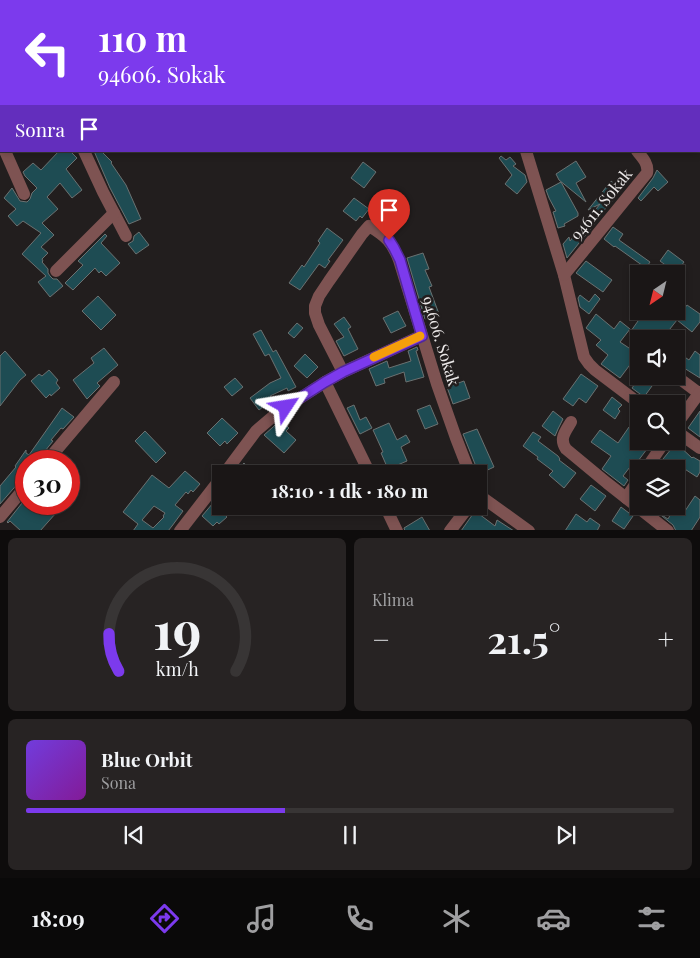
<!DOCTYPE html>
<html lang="tr">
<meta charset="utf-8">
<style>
body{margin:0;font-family:"Playfair Display",serif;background:#272323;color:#f1f3f6;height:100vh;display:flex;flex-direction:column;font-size:19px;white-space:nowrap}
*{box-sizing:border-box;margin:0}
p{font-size:16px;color:#9f9fa1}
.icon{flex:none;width:28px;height:28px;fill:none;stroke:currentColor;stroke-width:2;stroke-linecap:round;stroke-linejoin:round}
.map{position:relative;height:530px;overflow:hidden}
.details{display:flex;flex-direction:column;gap:8px;padding:8px;background:#0e0c0c;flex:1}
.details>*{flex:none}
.guide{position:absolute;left:0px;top:0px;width:700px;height:152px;box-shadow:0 2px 8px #0003,0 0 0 1px #383535;background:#7c3aed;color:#fff;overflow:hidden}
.needle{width:32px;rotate:215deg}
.fabs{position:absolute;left:630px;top:265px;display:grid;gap:10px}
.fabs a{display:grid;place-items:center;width:55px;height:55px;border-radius:0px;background:#1a1616;box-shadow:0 2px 8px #0003,0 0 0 1px #383535;font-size:25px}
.speed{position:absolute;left:15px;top:450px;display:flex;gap:10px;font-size:25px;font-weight:700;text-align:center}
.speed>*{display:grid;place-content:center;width:65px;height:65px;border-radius:50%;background:#1a1616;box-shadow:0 2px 8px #0003,0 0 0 1px #383535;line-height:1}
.speed .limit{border:8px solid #d22;background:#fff;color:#111}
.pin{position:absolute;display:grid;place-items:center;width:42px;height:42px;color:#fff;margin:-51px -21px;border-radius:50% 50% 50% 0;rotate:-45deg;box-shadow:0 0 5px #0007}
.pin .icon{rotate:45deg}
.me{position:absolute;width:55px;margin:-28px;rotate:57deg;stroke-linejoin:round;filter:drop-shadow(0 0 4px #0008)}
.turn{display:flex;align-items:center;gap:18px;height:105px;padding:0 15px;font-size:22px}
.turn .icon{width:65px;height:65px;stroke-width:2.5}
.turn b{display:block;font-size:35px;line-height:42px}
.then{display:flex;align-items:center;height:48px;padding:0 15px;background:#0003;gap:10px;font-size:19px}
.big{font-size:38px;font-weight:700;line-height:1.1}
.details .tile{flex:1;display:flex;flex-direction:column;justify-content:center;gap:8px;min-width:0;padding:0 18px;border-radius:8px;background:#272323}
.details .dial{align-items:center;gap:0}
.dial svg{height:130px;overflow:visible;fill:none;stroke:#383535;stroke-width:7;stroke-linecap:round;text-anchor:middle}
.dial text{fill:#f1f3f6;stroke:none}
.song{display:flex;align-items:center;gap:15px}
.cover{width:60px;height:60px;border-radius:8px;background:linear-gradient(135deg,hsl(260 70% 55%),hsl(290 70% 35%))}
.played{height:5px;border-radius:2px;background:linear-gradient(90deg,#7c3aed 40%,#383535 40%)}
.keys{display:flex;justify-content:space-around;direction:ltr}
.heat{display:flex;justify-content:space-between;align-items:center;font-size:28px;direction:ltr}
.details .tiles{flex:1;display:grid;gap:8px;grid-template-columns:1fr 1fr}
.tile:last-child{grid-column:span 2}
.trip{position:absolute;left:212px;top:465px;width:275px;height:50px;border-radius:0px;background:#1a1616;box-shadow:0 2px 8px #0003,0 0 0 1px #383535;font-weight:700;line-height:50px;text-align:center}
.tab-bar{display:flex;height:80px;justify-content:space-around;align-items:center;background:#0a0909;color:#9f9fa1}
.tab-bar .icon{width:35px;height:35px}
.tab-bar .current{color:#7c3aed}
.tab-bar b{font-size:22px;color:#f1f3f6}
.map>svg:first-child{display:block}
</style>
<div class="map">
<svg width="700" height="531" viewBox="0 0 700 531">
<rect width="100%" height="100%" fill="#221e1e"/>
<g fill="#1e4c53" stroke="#6b7171" fill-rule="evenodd">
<polygon points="59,151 70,151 77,158 66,169 82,190 72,198 60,183 47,197 58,209 42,223 54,235 41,247 48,253 42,259 43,261 42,262 48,269 48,273 50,276 53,279 57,279 63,286 50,297 38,282 46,276 22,254 41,233 23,221 17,226 8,216 16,209 4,198 12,188 20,201 27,202 30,199 32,193 37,188 25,176 23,172 33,163 41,170"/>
<polygon points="94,151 101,151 112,162 111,163 126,185 141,219 129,224 110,188"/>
<polygon points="501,156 506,160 510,157 516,164 513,166 525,175 527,182 517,194 505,184 512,175 499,158"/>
<polygon points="576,161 586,177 576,183 586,202 559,180 556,174"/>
<polygon points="363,162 376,172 364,188 351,178"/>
<polygon points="657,170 668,182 658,191 654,187 641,201 638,198 653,178"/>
<polygon points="611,181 622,190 599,216 600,217 567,258 563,244 569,237 570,241 600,204 588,210"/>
<polygon points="561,182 578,213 578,216 564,224 565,226 558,228 553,212 556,211 549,198 546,190"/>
<polygon points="354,198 369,209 362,218 360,216 356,221 343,211"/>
<polygon points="613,227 623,234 619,240 650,262 646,268 615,246 614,247 604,239"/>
<polygon points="327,228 343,240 328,260 330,261 325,268 319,264 300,290 289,283 302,265 304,267 320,243 318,241"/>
<polygon points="139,232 149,245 136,254 128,244 133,241 134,236"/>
<polygon points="105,234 107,236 101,243 120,263 106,276 101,271 99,273 95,268 73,290 65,283 83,265 78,261"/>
<polygon points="668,250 684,262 676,273 660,261"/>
<polygon points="423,253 429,269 425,270 432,286 429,287 439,314 425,319 407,258"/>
<polygon points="586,261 612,280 603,292 576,273"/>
<polygon points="595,294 600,299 589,314 580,307 578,298 580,295 589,302"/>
<polygon points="98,296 116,315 101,330 82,311"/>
<polygon points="687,305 700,314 700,322 692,332 677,320 662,339 660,339 649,330 643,339 631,331 645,311 678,311 681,313"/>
<polygon points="398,311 406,326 391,333 383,318"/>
<polygon points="596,314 614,329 620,321 630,329 620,342 638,354 620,378 601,364 608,355 596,345 601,340 586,328"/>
<polygon points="344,317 351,327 348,329 358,349 344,356 336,341 344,337 334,324"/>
<polygon points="297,323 303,328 294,338 288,333"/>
<polygon points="261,330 273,352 276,350 296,387 288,391 287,388 270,396 272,400 259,410 250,398 270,383 281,378 269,354 265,356 253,334"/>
<polygon points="417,347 418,350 416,351 424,377 406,382 404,372 384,379 385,383 376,386 369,369 387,361 389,368 411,361 408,351"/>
<polygon points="104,348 118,365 97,383 100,386 87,399 73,380 94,363 91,358"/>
<polygon points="5,351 26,375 20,380 0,406 0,356"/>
<polygon points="676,351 689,360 695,351 700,355 700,378 684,368 682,370 676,368"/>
<polygon points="305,354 318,367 307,378 294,366"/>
<polygon points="49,370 58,380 56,383 60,388 51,396 50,394 46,398 31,381 39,374 42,376"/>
<polygon points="581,374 598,386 586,403 579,398 573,406 563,399"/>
<polygon points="640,377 652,386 644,397 632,388"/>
<polygon points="235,378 243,387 232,396 224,387"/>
<polygon points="464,381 470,398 453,404 447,387"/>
<polygon points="612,397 622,405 618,409 620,411 615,419 603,410"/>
<polygon points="354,405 360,420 366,417 372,428 360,434 347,408"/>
<polygon points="430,405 438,424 425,429 417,410"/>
<polygon points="62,408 74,417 63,429 61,428 51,440 53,441 41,456 38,461 26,461 26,478 20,481 0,504 0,486 16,467 15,466 26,450 26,453 29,455"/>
<polygon points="553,411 563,419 558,429 555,436 542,426"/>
<polygon points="700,411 700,437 688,428"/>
<polygon points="222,418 238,433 227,444 225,441 220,446 207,433"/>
<polygon points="281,420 289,428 286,431 296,440 284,453 264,435"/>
<polygon points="389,423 397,440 406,435 410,442 401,447 407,461 388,469 381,453 383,452 373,430"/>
<polygon points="629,427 639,433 639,441 655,441 649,451 647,449 635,465 633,463 623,476 628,480 624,486 602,469 611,456 591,442 600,430 618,443"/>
<polygon points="477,429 494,467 479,474 463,434"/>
<polygon points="145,431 166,453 156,463 135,441"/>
<polygon points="533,432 541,437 538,441 558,456 560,459 559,460 576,473 564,488 549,475 553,471 537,459 538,457 523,446"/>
<polygon points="676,443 692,458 693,457 700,461 700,472 697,477 677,464 674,468 663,459"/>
<polygon points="244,463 253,474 234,474 238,469"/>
<path d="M185,471L200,484L193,492L191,490L188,494L186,492L175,505L183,511L172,526L168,531H133L138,524L123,512L152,475L169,488ZM154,506L165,513L163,516L164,517L153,528L142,520Z"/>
<polygon points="591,485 606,496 595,511 580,499"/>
<polygon points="695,496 700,500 700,517 691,531 676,531 673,525 657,512 668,519 674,508 683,514"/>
<polygon points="26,498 26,504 64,504 40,531 21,531 10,521 8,523 7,522"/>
<polygon points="213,503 227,517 219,524 217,522 213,526 202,516"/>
<polygon points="621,507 633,516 624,529 612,521"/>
<polygon points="475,511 495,526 497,520 514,531 461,531"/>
<polygon points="576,514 587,522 590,518 600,525 597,531 565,531"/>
<polygon points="422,517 430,531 405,531 404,528"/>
</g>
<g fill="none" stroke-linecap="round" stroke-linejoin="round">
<g stroke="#7e5352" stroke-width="12">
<polyline points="21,1 21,0"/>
<polyline points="496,1 496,0"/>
<polyline points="0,8 1,9"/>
<polyline points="0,42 1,40"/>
<polyline points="5,151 24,194"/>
<polyline points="84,151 103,192 126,236"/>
<polyline points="526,151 564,275 584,357 589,364 595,370 640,404"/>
<polyline points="56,271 114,213"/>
<path d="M564,275L647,173C649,164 642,157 637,151"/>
<path d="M343,372L319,325L315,313V306L319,296L329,281L362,234L369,226C386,236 392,242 399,260L437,384L456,438L470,474"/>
<polyline points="676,376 700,394"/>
<polyline points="325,382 370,474"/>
<path d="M571,422C565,432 559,439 566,449L607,483L668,531"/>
<polyline points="676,425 700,392"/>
<polyline points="676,431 700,448"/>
<polyline points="47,461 114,382"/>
<polyline points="646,469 665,441"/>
<polyline points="224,474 256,431 277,413 325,382 343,372 421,336"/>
<polyline points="479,495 529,531"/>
<polyline points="626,498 639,479"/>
<polyline points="385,506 397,531"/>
<polyline points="0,517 26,486"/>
<polyline points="180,531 221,478"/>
<polyline points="450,531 469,506"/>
</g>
</g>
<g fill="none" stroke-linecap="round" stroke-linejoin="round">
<defs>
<polyline id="route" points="286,407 325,382 343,372 422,336 400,260 394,248 389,240"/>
</defs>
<use href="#route" stroke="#51269a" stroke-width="12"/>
<use href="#route" stroke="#7c3aed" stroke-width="9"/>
<polyline stroke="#f59e0b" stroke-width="9" points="374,357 420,336"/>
</g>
<g text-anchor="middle" stroke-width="5" stroke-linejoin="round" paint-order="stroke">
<g font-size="16" fill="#eae7e7" stroke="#221e1e">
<text transform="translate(601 204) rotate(-51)" y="6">94611. Sokak</text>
<text transform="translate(441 341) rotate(73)" y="6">94606. Sokak</text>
</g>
</g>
</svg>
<div class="fabs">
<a><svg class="needle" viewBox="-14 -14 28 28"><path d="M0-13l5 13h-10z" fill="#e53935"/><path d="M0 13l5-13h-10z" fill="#9f9fa1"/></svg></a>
<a><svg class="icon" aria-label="sound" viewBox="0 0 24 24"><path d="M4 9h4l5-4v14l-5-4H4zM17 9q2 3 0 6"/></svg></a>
<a><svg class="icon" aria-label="search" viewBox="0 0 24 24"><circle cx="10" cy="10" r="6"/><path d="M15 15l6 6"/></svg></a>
<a><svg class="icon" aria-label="layers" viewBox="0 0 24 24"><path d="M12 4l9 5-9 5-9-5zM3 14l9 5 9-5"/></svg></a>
</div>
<div class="speed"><div class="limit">30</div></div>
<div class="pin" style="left:389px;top:240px;background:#d93025"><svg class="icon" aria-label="arrive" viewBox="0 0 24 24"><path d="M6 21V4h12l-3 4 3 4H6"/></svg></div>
<svg class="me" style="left:286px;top:407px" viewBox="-20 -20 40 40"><path d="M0-17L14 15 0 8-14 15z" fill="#7c3aed" stroke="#fff" stroke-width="4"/></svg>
<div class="trip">18:10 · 1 dk · 180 m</div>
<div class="guide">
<div class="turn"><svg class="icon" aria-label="left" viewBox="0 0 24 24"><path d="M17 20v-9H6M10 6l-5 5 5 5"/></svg><div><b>110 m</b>94606. Sokak</div></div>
<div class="then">Sonra<svg class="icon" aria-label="arrive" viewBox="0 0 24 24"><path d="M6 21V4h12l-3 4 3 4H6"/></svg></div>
</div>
</div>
<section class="details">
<div class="tiles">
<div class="tile dial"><svg viewBox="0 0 100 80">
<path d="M14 69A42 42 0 1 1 86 69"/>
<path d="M14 69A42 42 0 0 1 8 46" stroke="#7c3aed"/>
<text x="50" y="56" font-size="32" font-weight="700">19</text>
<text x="50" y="72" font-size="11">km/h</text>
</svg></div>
<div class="tile"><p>Klima</p>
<div class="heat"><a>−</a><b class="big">21.5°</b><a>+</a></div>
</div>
<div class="tile">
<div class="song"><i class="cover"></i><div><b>Blue Orbit</b><p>Sona</p></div></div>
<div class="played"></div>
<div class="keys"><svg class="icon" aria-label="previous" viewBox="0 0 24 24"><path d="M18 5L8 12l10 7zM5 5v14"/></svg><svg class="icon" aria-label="pause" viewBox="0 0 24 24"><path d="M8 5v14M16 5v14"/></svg><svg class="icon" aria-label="next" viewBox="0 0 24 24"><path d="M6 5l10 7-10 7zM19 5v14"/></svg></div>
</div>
</div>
</section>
<nav class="tab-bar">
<b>18:09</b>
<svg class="icon current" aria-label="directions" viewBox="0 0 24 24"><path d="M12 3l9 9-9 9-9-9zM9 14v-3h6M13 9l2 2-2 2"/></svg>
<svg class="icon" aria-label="music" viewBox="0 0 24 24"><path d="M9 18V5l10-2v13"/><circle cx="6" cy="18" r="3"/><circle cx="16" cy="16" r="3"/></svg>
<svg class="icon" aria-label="phone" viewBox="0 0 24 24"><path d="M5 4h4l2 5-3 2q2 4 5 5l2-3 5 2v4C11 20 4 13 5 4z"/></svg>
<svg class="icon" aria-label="climate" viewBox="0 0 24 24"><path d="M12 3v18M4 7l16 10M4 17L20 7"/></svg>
<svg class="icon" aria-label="car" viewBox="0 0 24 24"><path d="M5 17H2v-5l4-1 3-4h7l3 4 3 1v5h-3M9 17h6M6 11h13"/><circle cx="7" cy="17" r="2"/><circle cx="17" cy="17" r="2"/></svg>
<svg class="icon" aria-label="filters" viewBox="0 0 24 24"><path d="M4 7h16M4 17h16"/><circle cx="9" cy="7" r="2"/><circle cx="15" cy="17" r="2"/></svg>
</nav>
